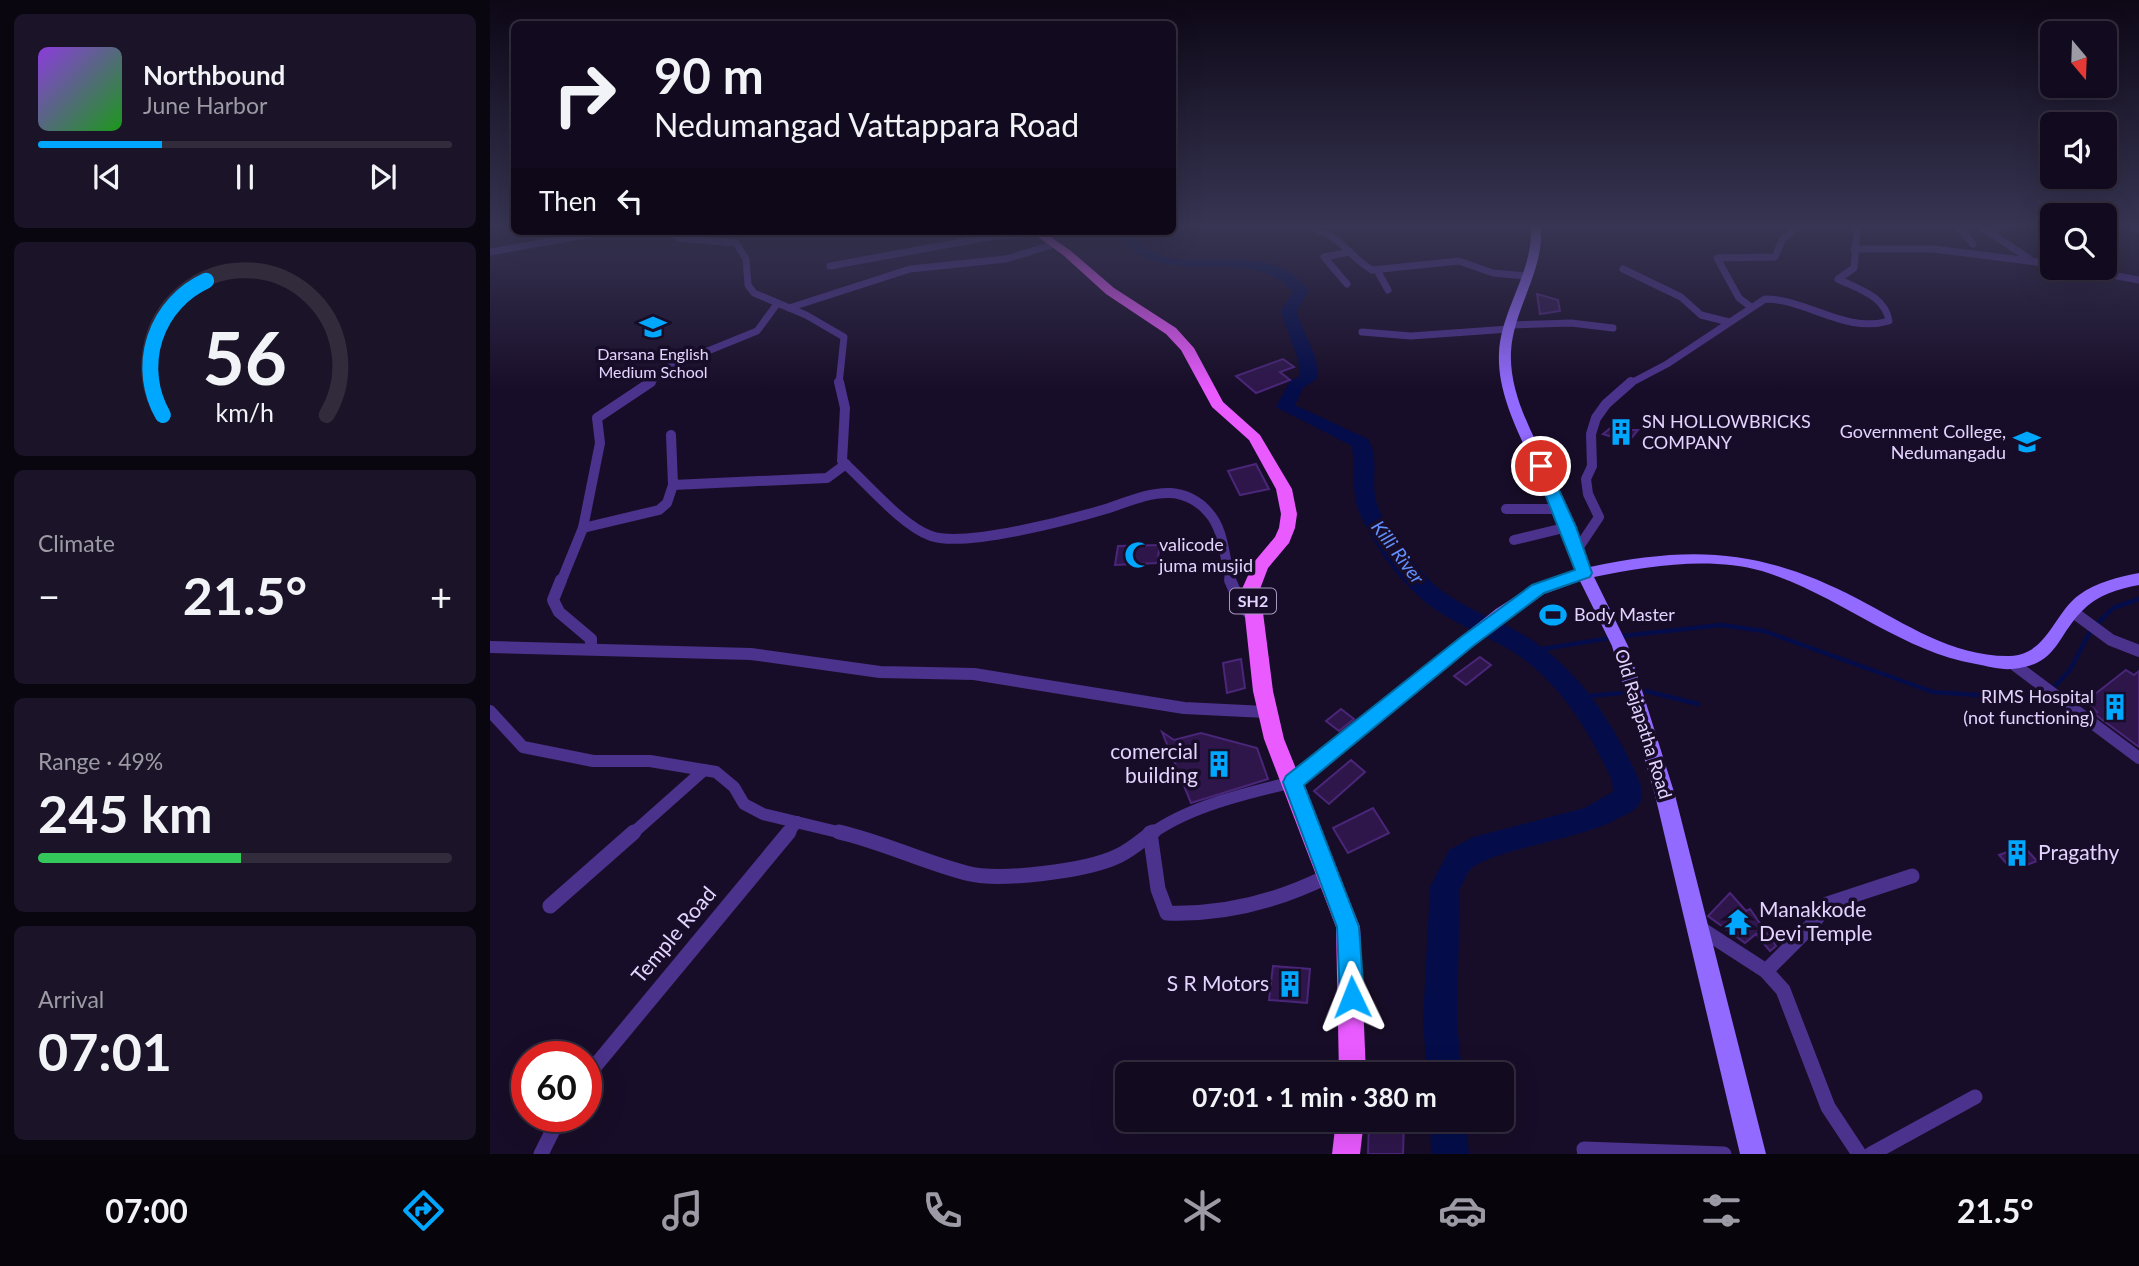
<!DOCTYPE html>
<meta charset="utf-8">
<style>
body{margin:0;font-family:Lato,sans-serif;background:#1b1327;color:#f1f3f6;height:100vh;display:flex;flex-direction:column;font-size:26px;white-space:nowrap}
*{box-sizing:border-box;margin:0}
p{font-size:23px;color:#9c9aa4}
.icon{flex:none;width:38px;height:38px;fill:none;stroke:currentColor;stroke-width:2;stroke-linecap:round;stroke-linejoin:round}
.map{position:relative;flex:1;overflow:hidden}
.details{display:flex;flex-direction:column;gap:14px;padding:14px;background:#0a0610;width:490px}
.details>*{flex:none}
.guide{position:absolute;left:21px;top:21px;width:665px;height:214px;border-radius:10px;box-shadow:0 7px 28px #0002,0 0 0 2px #312b3c;background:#120a1e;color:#f1f3f6;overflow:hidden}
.needle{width:46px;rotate:161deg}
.controls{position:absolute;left:1550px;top:21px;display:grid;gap:14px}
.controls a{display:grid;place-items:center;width:77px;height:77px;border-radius:10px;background:#120a1e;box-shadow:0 7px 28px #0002,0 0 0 2px #312b3c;font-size:35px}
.speed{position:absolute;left:21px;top:1041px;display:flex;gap:14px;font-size:35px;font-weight:700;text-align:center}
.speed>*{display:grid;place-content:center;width:91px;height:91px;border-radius:50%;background:#120a1e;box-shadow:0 7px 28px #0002,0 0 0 2px #312b3c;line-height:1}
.speed .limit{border:10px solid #d22;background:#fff;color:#111}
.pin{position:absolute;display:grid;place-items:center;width:60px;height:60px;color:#fff;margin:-30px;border:4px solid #fff;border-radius:50%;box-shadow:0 2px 7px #0007}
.me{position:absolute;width:77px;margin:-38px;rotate:358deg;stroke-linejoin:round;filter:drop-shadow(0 0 5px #0008)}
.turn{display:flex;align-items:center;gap:24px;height:147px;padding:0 28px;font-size:32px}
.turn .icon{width:91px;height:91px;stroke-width:2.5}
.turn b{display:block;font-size:49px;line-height:60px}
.then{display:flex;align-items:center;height:66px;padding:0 28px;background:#0003;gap:14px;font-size:26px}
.big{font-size:52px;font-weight:700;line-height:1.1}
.details .widget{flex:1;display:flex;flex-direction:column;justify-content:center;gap:10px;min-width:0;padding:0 24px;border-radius:10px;background:#1b1327}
.details .dial{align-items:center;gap:0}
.dial svg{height:182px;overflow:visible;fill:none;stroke:#312b3c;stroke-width:7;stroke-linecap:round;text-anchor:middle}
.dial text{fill:#f1f3f6;stroke:none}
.song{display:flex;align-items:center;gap:21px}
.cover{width:84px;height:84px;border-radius:10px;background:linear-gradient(135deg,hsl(270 70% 55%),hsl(120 70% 35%))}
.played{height:7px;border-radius:4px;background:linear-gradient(90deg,#00a7fe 30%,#312b3c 30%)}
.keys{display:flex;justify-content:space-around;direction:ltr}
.heat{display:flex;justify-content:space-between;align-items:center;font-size:38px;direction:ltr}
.charge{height:10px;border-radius:5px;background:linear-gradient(90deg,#34c759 49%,#312b3c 0)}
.trip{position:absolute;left:625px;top:1062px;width:399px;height:70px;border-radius:10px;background:#120a1e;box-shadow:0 7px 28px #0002,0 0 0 2px #312b3c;font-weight:700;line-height:70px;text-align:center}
.dock{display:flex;height:112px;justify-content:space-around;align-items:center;background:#07040c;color:#9c9aa4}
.dock .icon{width:49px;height:49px}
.dock .active{color:#00a7fe}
.dock b{font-size:32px;color:#f1f3f6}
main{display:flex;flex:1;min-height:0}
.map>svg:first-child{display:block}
</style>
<main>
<section class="details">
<div class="widget">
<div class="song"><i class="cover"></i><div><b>Northbound</b><p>June Harbor</p></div></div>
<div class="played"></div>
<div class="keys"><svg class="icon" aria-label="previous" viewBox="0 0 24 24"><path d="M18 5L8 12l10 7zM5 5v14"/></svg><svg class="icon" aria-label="pause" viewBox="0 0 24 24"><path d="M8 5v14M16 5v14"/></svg><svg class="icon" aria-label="next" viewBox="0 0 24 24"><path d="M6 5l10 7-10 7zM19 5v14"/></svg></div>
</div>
<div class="widget dial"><svg viewBox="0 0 100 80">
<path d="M14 69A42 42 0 1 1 86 69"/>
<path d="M14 69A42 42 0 0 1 33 10" stroke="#00a7fe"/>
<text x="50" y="56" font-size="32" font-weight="700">56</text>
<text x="50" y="72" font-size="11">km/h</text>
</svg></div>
<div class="widget"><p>Climate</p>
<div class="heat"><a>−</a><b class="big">21.5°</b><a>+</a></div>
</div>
<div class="widget"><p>Range · 49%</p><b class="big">245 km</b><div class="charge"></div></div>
<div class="widget"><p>Arrival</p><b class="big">07:01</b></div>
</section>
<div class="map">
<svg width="1649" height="1154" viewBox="0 0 1649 1154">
<rect width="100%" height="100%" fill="#180d28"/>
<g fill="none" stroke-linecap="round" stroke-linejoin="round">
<g stroke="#040d49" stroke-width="4.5">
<polyline points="1607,624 1623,608 1649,599"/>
<polyline points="1132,636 1231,625 1274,631 1443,692 1532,698 1555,693"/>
<polyline points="1040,651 1120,638"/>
<polyline points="1562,689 1580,670 1601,630"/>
<polyline points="1156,691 1208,704"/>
<polyline points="1089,697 1131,693"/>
</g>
<g fill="#040d49" fill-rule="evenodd">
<path d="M623,231H638C644,237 650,245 658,249C708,279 776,234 819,291L808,309V316L826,359L828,378L813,388L805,405L878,439C889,456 882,478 885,496C890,524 914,551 932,572C961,608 1013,618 1049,645C1090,675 1118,716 1140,761C1146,773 1158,793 1148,806C1143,812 1132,816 1125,820C1092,839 999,850 980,870C976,875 973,883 970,889L967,1021L972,1074H937L933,1021L940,887L959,850L983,837L1094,808L1123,792L1122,781C1101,734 1073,688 1031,657C1005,639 973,628 946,610C914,588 886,550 870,514C861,495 865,468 862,446L786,407L800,381L810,376L808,359L792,316V309L803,292C755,238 676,299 623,231Z"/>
<polygon points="940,1120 976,1120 979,1154 941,1154"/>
</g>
</g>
<g fill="#2e164b" stroke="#4a2679" stroke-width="2">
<polygon points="1047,294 1068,300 1070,311 1050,314"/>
<polygon points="793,359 804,367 790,372 800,380 766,393 746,376"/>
<polygon points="1128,422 1138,430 1148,430 1138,442 1113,434"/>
<polygon points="766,464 779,489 750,495 738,471"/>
<polygon points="670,545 667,563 625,565 628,546"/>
<polygon points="990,657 1001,665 976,685 964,676"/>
<polygon points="751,659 755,688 737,693 733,663"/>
<polygon points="1636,670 1644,675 1649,671 1649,747 1603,713 1607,712 1596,701"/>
<polygon points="851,709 864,719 849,731 836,721"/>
<polygon points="672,732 684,740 711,733 767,748 778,779 701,803"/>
<polygon points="861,760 875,772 839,804 824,791"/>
<polygon points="883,808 899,833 858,853 843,828"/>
<polygon points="1528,848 1536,849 1547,861 1534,866 1529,860 1517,864 1509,855"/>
<polygon points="1240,893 1256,911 1260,909 1286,946 1280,951 1266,934 1255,943 1218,916"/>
<polygon points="783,966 820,969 817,1003 779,1000"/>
<polygon points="879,1120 914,1120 913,1154 878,1154"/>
</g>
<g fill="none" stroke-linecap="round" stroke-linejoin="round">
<g stroke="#4b328c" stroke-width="7">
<path d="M824,228C854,239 857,255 882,270L969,261L1003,273L1037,276"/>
<polyline points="1469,228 1483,244"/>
<polyline points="1493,228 1538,258"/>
<polyline points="1642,228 1649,230"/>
<polyline points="177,231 189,238 246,243 256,259 258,285 264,293 316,315 354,337 349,384"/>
<polyline points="1364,249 1444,249 1563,264"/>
<polyline points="0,252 118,231"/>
<polyline points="340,266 499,237 546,232"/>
<polyline points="1584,268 1649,280"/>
<polyline points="1133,269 1191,297 1211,315 1239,322"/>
<polyline points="887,270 898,290"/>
<polyline points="857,284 834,257 860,252"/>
<polyline points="1261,307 1249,298 1227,258 1285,257 1292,240 1301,232"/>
<polyline points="299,308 420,269 516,259 562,245"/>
<polyline points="1020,325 1081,323 1123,328"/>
<polyline points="872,332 921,336 1019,329"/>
<polyline points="159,384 176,368 267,331 287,304"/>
<path d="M1139,384L1177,364L1275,299C1317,299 1355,334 1399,321C1395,296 1368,289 1348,279L1364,268L1367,231"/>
</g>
<g stroke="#4b328c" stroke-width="10">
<path d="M349,382L355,408L352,461C376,482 412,526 441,536C475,548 583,519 619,508C639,501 660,492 681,493C695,494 709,501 718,512C735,530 734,559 741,582"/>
<polyline points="181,435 183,485 337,478 356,464"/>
<polyline points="1016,509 1070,509"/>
<polyline points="93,528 169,510 177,503 183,485"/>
<polyline points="1024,540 1078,527"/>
<polyline points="1085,553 1109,517 1098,494 1096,479 1102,466 1101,434 1106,418 1116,404 1141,382"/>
<polyline points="71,582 93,528 110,443 107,418 161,382"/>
</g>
<g stroke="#4b328c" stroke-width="12">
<polyline points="71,580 63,600 69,612 101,639 101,649"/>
<polyline points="740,580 751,605 764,618"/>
<polyline points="1583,612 1621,640 1649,651"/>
<polyline points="0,647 261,654 390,672 484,674 694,708 776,712"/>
<polyline points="1522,663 1649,758"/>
<polyline points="0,711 33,747 103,761 160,761 226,772 244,787 254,804 273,814 356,834"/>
<polyline points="142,834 214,770"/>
<polyline points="297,834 307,822"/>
<path d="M661,834C700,806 757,793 803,782"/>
</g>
<g stroke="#4b328c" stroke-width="15">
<path d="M349,832C393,842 433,862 476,873C509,882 597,871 628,856C640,851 652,840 663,832"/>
<path d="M660,833L668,889L677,913C734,915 788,901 838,876"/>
<polyline points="60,906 144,832"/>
<polyline points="1208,927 1276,971 1293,990 1338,1107 1369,1154"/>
<polyline points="1276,971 1320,927 1337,904 1422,876"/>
<polyline points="96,1077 299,832"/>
<polyline points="51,1154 70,1116"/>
<polyline points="1095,1154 1094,1149 1234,1154"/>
<polyline points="1381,1154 1485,1097"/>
</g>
<path fill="#926aff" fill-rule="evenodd" d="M1041,228H1051C1054,271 1023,310 1021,352C1019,395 1044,436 1061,473C1075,504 1088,535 1100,567C1204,545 1272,549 1368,599C1416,624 1463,657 1520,656C1558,654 1563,614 1589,595C1606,582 1629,577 1649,573V585C1628,589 1607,595 1592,611C1566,637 1568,665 1522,669C1510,670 1497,666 1486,664C1408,650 1348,594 1272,571C1220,556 1156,566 1104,577L1138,646L1185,795L1276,1154H1250L1165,795L1122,646L1090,581L1054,594L1018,618L810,788L803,790L796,788L793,782L796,776L1006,609L1042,586L1085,571C1074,538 1062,507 1048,475C1031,437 1007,396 1009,353C1011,310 1043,272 1041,228Z"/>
<g fill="#e95aff" fill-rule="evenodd">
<polygon points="540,231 552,231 581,251 624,288 686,328 704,348 733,402 770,435 802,489 807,514 805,528 799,543 778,568 770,589 783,691 794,739 870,927 876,1074 849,1074 846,927 774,739 763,691 752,589 764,562 785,537 789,528 791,514 786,489 759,440 722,407 691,350 676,334 616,294 573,255"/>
<polygon points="846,1120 874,1120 870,1154 842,1154"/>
</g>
</g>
<linearGradient id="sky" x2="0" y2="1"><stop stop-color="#0d0716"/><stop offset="0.58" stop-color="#373553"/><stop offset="1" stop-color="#373553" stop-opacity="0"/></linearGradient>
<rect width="1649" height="390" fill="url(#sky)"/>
<polygon fill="#00a7fe" stroke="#006da5" stroke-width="2" points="1051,461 1058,466 1086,527 1102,573 1100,577 1054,593 983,646 814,785 869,927 874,997 870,1005 862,1009 854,1005 850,997 847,927 793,782 796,776 971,637 1042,585 1085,570 1044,466"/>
<defs>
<symbol id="school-bare" viewBox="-9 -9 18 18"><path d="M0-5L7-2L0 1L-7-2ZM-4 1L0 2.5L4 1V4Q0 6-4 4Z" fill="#00a7fe" stroke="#180d28" stroke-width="2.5" paint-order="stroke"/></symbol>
<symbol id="building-bare" viewBox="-9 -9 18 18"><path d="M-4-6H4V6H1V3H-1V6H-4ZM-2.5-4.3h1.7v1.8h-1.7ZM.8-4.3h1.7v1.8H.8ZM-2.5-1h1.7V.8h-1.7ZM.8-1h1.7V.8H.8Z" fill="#00a7fe" stroke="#180d28" stroke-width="2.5" paint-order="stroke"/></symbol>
<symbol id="university-bare" viewBox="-9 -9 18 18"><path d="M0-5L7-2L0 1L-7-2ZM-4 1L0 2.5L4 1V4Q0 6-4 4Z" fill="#00a7fe" stroke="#180d28" stroke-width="2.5" paint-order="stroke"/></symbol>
<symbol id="mosque-bare" viewBox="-9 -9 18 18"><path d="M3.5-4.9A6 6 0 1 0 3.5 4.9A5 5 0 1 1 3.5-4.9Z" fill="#00a7fe" stroke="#180d28" stroke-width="2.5" paint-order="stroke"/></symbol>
<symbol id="stadium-bare" viewBox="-9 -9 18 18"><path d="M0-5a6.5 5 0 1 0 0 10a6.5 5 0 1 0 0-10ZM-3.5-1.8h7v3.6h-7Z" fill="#00a7fe" stroke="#180d28" stroke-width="2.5" paint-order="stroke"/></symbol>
<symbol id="temple-bare" viewBox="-9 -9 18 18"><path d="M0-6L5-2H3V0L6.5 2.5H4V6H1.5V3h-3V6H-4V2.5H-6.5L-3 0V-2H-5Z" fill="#00a7fe" stroke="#180d28" stroke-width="2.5" paint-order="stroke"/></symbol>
</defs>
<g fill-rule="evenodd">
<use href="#school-bare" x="144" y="308" width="38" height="38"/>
<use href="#building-bare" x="1112" y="413" width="38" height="38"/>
<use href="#university-bare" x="1518" y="423" width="38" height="38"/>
<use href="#mosque-bare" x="629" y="536" width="38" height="38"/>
<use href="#stadium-bare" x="1044" y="596" width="38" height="38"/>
<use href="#building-bare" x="1606" y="688" width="38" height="38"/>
<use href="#building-bare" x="710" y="745" width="38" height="38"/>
<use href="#building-bare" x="1508" y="834" width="38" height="38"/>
<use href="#temple-bare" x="1229" y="903" width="38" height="38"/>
<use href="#building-bare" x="781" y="965" width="38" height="38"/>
</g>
<g text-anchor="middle" stroke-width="7" stroke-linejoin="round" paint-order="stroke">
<g font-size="16" fill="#e3d3ff" stroke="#180d28">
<text x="163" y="360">Darsana English<tspan x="163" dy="18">Medium School</tspan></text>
</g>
<rect fill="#180d28" stroke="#a698be" stroke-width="2" x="740" y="588.5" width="46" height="25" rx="5"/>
<g font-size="16" font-weight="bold" fill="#e3d3ff">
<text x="763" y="607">SH2</text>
</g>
<g font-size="18" fill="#e3d3ff" stroke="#180d28" text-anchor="start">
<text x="1152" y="428">SN HOLLOWBRICKS<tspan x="1152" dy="21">COMPANY</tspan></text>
<text x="1516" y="438" text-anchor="end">Government College,<tspan x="1516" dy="21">Nedumangadu</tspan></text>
<text x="669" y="551">valicode<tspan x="669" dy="21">juma musjid</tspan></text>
<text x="1084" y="621">Body Master</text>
<text x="1604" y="703" text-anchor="end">RIMS Hospital<tspan x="1604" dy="21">(not functioning)</tspan></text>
</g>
<g font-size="18" fill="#e3d3ff" stroke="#180d28">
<text transform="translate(1153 724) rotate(73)" y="6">Old Rajapatha Road</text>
</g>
<g font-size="19" font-style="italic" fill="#6190ff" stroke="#180d28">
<text transform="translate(908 552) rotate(53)" y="7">Killi River</text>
</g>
<g font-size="21" fill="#e3d3ff" stroke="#180d28" text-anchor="end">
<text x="708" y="759">comercial<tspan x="708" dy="24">building</tspan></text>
<text x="1548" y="860" text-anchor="start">Pragathy</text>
<text x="1269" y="917" text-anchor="start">Manakkode<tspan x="1269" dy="24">Devi Temple</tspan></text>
<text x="779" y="991">S R Motors</text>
</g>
<g font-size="21" fill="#e3d3ff" stroke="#180d28">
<text transform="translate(184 935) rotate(-50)" y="7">Temple Road</text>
</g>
</g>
</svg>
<div class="controls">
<a><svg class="needle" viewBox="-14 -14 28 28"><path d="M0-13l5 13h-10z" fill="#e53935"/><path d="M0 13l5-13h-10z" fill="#9c9aa4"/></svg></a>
<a><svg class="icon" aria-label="sound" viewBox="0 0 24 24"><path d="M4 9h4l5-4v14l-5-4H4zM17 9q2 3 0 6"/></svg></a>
<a><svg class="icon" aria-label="search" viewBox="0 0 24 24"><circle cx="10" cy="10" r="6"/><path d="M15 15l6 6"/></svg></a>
</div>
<div class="speed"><div class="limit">60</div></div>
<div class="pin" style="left:1051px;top:466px;background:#d93025"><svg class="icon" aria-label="arrive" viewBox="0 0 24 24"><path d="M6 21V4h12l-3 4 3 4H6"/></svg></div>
<svg class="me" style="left:862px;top:997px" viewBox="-20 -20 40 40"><path d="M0-17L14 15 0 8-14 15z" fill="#00a7fe" stroke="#fff" stroke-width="4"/></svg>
<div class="trip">07:01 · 1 min · 380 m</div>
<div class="guide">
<div class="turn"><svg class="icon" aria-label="right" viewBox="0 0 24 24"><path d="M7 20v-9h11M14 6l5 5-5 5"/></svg><div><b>90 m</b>Nedumangad Vattappara Road</div></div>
<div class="then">Then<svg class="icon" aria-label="left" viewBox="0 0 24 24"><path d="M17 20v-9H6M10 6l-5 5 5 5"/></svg></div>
</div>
</div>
</main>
<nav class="dock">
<b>07:00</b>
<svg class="icon active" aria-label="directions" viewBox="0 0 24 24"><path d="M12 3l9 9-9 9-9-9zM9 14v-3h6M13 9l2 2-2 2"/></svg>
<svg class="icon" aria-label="music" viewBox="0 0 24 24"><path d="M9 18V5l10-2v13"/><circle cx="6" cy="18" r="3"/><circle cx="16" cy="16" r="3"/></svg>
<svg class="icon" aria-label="phone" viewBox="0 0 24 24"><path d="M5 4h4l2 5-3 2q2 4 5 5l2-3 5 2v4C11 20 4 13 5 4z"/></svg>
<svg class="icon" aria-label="climate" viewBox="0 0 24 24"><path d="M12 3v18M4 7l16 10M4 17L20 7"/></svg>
<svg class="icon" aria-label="car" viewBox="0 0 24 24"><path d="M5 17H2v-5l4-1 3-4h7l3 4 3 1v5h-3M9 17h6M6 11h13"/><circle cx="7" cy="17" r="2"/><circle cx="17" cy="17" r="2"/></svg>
<svg class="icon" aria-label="filters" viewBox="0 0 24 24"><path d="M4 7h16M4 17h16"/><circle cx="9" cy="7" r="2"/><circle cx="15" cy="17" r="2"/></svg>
<b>21.5°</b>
</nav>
